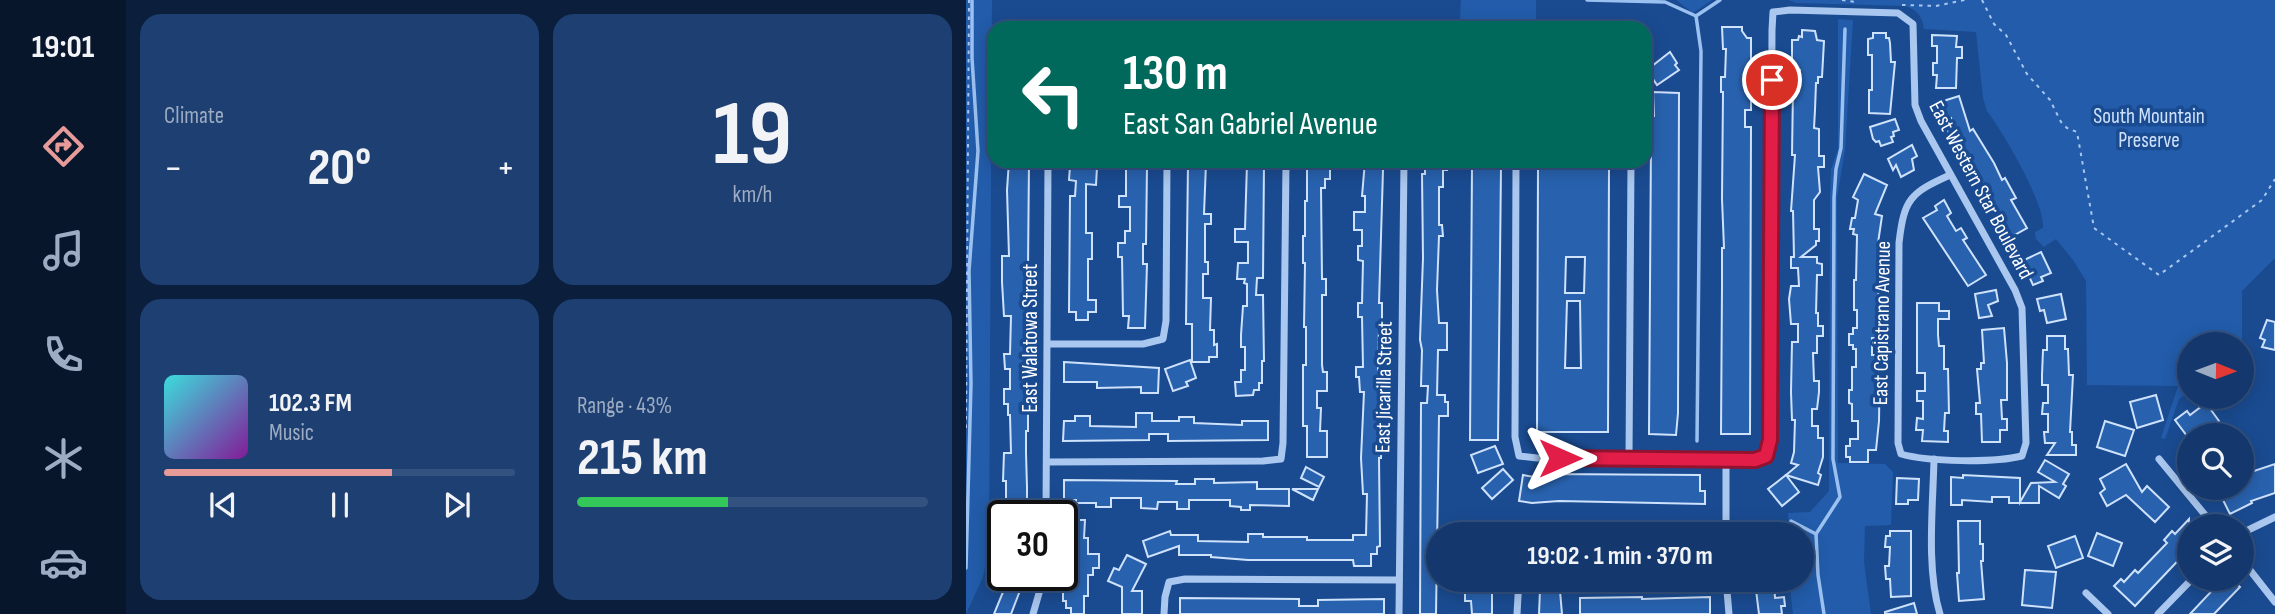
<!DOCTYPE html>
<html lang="en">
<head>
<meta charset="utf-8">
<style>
  :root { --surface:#14386d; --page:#1d3f72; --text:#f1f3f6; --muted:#9dacc2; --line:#335280; --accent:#e69b98 }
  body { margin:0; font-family:"Sofia Sans Condensed",sans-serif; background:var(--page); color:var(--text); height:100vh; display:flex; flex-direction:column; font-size:26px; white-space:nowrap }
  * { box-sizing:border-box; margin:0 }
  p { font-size:23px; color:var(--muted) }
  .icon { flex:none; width:38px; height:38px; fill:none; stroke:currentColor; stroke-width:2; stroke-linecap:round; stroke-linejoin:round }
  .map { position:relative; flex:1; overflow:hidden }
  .details { display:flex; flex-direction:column; gap:14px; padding:14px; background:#0b1f3c; width:840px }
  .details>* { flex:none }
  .top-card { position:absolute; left:21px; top:21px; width:665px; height:147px; border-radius:21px; box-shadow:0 4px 18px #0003,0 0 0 2px var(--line); background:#00695c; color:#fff; overflow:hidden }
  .needle { width:46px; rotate:91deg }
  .controls { position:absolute; left:1211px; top:332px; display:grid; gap:14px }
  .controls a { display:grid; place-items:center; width:77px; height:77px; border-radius:50%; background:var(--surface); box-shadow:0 4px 18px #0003,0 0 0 2px var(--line); font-size:35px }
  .speed { position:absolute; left:21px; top:500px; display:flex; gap:14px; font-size:35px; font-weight:700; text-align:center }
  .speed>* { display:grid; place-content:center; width:91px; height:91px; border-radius:50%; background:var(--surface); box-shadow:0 4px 18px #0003,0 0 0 2px var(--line); line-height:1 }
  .speed .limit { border:4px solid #111; border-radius:10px; background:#fff; color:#111 }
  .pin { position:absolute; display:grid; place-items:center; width:60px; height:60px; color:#fff; margin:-30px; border:4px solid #fff; border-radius:50%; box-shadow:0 2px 7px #0007 }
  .me { position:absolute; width:77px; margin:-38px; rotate:90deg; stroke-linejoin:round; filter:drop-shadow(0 0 5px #0008) }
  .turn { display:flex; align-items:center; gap:24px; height:147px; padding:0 21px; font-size:32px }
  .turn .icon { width:91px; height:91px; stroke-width:2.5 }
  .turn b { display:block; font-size:49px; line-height:60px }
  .big { font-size:52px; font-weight:700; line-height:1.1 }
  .details .tile { flex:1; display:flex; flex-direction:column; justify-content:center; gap:10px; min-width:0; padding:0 24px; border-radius:21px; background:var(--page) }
  .details .dial { align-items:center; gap:0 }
  .dial b { font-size:91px; line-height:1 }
  .song { display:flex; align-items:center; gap:21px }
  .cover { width:84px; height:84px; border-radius:10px; background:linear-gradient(135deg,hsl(180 70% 55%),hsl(290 70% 35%)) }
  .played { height:7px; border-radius:4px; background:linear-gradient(90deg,var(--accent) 65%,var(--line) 65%) }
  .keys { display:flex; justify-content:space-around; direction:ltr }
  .heat { display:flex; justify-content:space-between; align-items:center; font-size:38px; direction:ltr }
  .charge { height:10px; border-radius:5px; background:linear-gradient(90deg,#34c759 43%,var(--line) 0) }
  .details .tiles { flex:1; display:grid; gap:14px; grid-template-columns:repeat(2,1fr) }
  .trip { position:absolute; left:460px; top:522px; width:388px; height:70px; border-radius:35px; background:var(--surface); box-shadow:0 4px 18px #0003,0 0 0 2px var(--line); font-weight:700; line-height:70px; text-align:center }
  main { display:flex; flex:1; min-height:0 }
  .dock { display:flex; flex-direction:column; width:126px; justify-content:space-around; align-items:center; background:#08162c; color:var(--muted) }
  .dock .icon { width:49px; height:49px }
  .dock .on { color:var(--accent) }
  .dock b { font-size:32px; color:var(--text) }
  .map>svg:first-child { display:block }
  .green { fill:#225caa }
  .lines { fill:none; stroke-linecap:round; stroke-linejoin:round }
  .stream { stroke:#9bc1f1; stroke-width:3.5 }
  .building { fill:#2862af; stroke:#cfe2fb; stroke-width:2; fill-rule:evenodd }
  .path { stroke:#a9c7ef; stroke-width:2; stroke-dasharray:3.5 5; stroke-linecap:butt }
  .minor { stroke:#a9c7ef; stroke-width:7 }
  .route-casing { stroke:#92132f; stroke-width:18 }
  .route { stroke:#e11d48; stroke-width:12 }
  .labels { text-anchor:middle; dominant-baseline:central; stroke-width:7; stroke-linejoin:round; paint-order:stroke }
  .park-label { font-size:21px; fill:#cfe2fb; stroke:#1a4b91 }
  .street-label { font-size:21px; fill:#fff; stroke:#1a4b91 }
</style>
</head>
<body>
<main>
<nav class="dock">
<b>19:01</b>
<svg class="icon on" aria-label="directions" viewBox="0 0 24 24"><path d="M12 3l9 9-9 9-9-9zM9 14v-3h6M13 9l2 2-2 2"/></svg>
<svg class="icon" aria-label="music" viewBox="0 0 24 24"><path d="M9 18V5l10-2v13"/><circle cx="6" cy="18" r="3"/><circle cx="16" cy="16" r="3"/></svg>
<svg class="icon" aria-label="phone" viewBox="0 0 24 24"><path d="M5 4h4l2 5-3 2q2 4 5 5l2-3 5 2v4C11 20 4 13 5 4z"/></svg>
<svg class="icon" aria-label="climate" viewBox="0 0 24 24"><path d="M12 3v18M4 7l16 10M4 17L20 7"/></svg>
<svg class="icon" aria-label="car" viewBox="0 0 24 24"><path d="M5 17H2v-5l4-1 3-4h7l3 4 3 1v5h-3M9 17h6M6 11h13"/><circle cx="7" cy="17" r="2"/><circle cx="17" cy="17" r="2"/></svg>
</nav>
<section class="details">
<div class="tiles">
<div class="tile"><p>Climate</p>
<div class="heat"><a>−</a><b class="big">20°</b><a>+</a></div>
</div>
<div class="tile dial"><b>19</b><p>km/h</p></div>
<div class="tile">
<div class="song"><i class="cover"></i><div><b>102.3 FM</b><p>Music</p></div></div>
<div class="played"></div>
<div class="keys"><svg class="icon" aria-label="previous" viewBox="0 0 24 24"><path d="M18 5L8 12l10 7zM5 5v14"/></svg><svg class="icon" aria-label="pause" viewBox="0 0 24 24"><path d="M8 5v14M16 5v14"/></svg><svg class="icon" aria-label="next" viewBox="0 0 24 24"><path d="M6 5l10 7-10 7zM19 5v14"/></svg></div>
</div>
<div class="tile"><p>Range · 43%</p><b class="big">215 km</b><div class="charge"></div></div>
</div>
</section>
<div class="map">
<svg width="1309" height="614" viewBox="0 0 1309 614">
  <rect width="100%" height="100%" fill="#1a4b91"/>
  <g class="green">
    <path d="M0 0H26L23 547 17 577 0 614Z"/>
    <path d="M495 0H570V19H494Z"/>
    <path d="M710 0H746L727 13Z"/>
    <path d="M822 0H1309V258L1276 291V385V345H1223V391L1213 399 1199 439 1195 438 1212 386 1121 385 1120 281 1107 260 1090 239 1078 247 1070 239 1069 232 1077 228C1079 203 1037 132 1021 111L1017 98 1010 32 958 29C956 16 951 9 938 6L830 3Z"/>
    <path d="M872 19 887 20 879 150 871 198 872 463 919 464 927 472 925 525 899 526 898 562 905 614H827L823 579H836V534H823L822 513 844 512 863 491 864 197 865 169 872 149Z"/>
  </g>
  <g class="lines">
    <g class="stream">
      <path d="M621 0 699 2 730 16 735 51 731 441"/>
      <path d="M730 16 754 0"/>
      <path d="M825 521 850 534"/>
      <path d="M0 568 5 384 3 271 12 151 6 58V0"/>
      <path d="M858 614 852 575 850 534 874 497 867 459 868 198 870 169 875 148 879 29"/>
    </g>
  </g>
  <g class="building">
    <path d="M756 27H776V31L781 38H785V110H779V127H785L784 434H755L756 286V248H758L756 199 757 92H755V77H759L760 49H757Z"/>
    <path d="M836 30 849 31 851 40 858 41 856 77H852V83H850L849 110 848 128 853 129V156H858V167H852L854 192 848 200V229H853V241H850V245L835 257H851V263L856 264V275H851L850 313H852V326H857V336H851V353H847L848 381H853V392L851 409H846V426H852V438H857V457L852 473 855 475 852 485 820 475 832 465 825 463 828 452 829 420H826L825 392 826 342H832V324H825L823 299 825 286H833L832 268H825V257H828L827 211H825L829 155H826L827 88H833L834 70H826V40H832L833 36 836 37Z"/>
    <path d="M907 33H920V38H923L924 43 925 62H929L924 114 903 113V90H906V55H902V39L907 38Z"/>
    <path d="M966 35 991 36 990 47H996V58H991L990 88H970L971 75H967V63H971V46H966Z"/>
    <path d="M704 52 711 63 709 65 713 70 691 85 681 70Z"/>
    <path d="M687 92 713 93 712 413 710 435 683 434 685 139V116H688Z"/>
    <path d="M993 96 1004 131 1007 129 1028 163 1036 180 1039 178 1050 198 1045 200 1061 228 1045 237 1043 234 1041 236 1030 219 1035 217 1024 199 1020 201 1015 192 1020 189 1010 172 1005 175 1000 166 1005 163 996 148 990 152 984 141 980 126 986 122 985 118 978 120 976 112 971 114 968 104Z"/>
    <path d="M929 119 933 130 927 132 928 136 925 137 927 142 915 146 913 141 910 142 907 139 904 127Z"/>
    <path d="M946 145 951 156 946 159 948 170 935 177 930 165 927 170 922 159Z"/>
    <path d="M43 161H63L62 269H60L59 290H62V431H60V453L61 487V499H58V507H53V512H40V481H37L38 453H45L44 415H42V404H38V389H44V369H39L38 354H44L45 316H38L36 282V256H43L41 190Z"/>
    <path d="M341 161H364V179H359V188H355L356 279H360V295H356V365L357 372H361V391H351V408H355L354 431H361V457H341V426H337V365H340V327H338L339 263H337V236H339V201H341Z"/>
    <path d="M399 161H416L417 170 413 303H416V329H413L412 361V380H415L416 432 415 458H413L414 546 411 547V554H405V566H388L387 560H282L245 557V555H213V546L182 557 177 541 204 531 205 535H232V541L282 542V534H297V537H341V540H387V535H400L401 494H397L395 458 398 392H394L393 377H390V367H397L396 317H392V303H396L397 261 392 260V246H396V230H388V212H399V196H396Z"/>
    <path d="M465 161H481V170H477V187H473V225H476L477 236H473L471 290 473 323H481V350H472L471 395H479V402H482V416H473L470 614H454L455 403H461L462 386H455L456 350 454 340 457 258 456 174H459V167H465Z"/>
    <path d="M222 163H240L238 214H245V224H239V262H242V274H237V298H245L244 330H248V345L251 344V357H243V362H226V324H220Z"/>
    <path d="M281 163H298L297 278H291L290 295H297L298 361H296V383H293V390H288L287 395 270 396 269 382H275V370H279V347H275V335L277 306H281V284L278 283 279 279H271L272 263H282V242H269V229H279Z"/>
    <path d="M104 166 131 167 130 185 120 184V233H126V259H122V300H130V312H122V320H110V312H103L104 196H109L110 181 103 180Z"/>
    <path d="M160 166H181L180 244H177V264H181L179 328H162L163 316H157L156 257H152V243H159V231H164V207H153V196H160Z"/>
    <path d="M535 166 532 440H504L506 167Z"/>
    <path d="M572 169H643L642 432H571ZM600 257H619L618 293H599ZM601 301H614L615 368H599Z"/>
    <path d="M898 174 921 185 909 214 916 216 912 243 913 338H906V355H914L913 421 910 450H902V462H884V457H880V446H884V439H892V421H886V404L883 403V390H886V367H890V349H887V345H883V334H887V328H891V310H888V280H890L891 235 887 234 888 229H884L886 218H889L892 200 887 197Z"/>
    <path d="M978 200 985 213 981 216 990 231 995 228 1001 238 997 240 1020 275 1002 286 957 218 971 210 969 206Z"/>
    <path d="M1075 252 1085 273 1075 277 1077 281 1067 285 1056 261Z"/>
    <path d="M1030 290 1032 301 1022 305 1026 316 1013 318 1009 294Z"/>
    <path d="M1095 294 1100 319 1081 323 1078 310 1074 311 1071 299Z"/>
    <path d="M951 303H973V311H983V319H972V335L973 346H978V369H982L983 413H979L978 431H982V442L956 441 957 430H950L951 418 957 419V401H951V391H959V373H951Z"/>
    <path d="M1301 320 1309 322V350L1296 347 1299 340 1294 338Z"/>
    <path d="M1038 328 1041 363V400H1035L1036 419H1041V430H1034V442H1016L1015 414H1010V403H1014L1011 369H1015V363H1018L1016 330Z"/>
    <path d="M1081 336H1099V349H1102L1103 375H1107L1104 432H1106V445H1110V455H1081L1089 443H1079L1078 432H1082V414H1076L1077 403H1082V385H1076V375L1077 350H1081Z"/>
    <path d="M224 360 230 378 220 382 222 386 207 391 199 369Z"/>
    <path d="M98 362 193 368 192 393H175V387L131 388V382H98Z"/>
    <path d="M1190 395 1197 420 1171 428 1164 402Z"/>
    <path d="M1240 403 1253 421 1234 436H1221L1209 420 1221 411 1224 415Z"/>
    <path d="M170 413H186V421H213V417H228V423L276 425V421H302V440L202 441V434H183V440L97 441 98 421H109V416H124V426L170 427Z"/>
    <path d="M1139 421 1168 430 1159 456 1131 447Z"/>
    <path d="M529 446 537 464 512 473 505 455Z"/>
    <path d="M1079 460 1103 474 1097 484 1100 486 1093 498 1073 486V503H1043V497H1026V502L996 500V505H985V477L997 478V475L1054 478V502L1065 483 1089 482 1072 472Z"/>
    <path d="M1160 464 1176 492 1181 486 1203 507 1189 522 1160 495 1141 506 1134 493 1139 489 1134 479Z"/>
    <path d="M1309 464V493L1285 501 1286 503 1264 514 1253 492 1261 488H1276V475Z"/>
    <path d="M340 467 358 477 353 487 335 478Z"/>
    <path d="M537 469 547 480 526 499 516 488Z"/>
    <path d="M580 474 734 475V491H739V504L593 501 566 503 553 501 557 475 580 479Z"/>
    <path d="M820 475 833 492 816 506 802 489Z"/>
    <path d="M931 478 953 479 952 500H942V504H930Z"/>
    <path d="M229 479H248V483L291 482V489H323V506L284 505V510H275V507L264 506V500H223V509H211V502H192L191 509 175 508V498H145V507H130V503H110V500H98V480L211 481 210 484H229Z"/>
    <path d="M326 489H352L347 500Z"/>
    <path d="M1223 519V549L1169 606 1148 586 1155 579 1158 582 1169 570 1172 573 1201 543 1198 540 1206 531 1209 534Z"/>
    <path d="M103 520H119L118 538H122V554H133V568H127V575H122V596H118V614H105V608H100V601H97V589H102Z"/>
    <path d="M992 521H1014V544H1017V561H1015L1018 599 993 601 991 573H993Z"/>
    <path d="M561 522 565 534H529L528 532Z"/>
    <path d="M626 522H635V534H576V525L626 526Z"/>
    <path d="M924 531H945V596L925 597 924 579H920L919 566H923L924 547H919L920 536H924Z"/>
    <path d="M1131 533 1156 543 1147 566 1122 556Z"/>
    <path d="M1109 536 1117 558 1090 568 1082 546Z"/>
    <path d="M161 555 180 564 166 591H176V614H156V587L142 581 148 568 153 570Z"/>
    <path d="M1059 570 1090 572 1086 608 1056 605Z"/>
    <path d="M43 576H57L55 588 45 614H28L39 587 42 588Z"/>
    <path d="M786 579H808L809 598 818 597 819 606H815L816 614H793L790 590H787Z"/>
    <path d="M1257 579H1266L1274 587 1248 614H1224Z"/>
    <path d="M499 588H526V614H506L505 601H499Z"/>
    <path d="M574 590 594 591 596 614H573Z"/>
    <path d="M676 597V599L744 597V614H614V598Z"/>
    <path d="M214 598 333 599V606H352V600L418 599V614H214Z"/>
    <path d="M948 603 951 614H919V612Z"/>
  </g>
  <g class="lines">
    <g class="path">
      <path d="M876 0 889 2"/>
      <path d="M1016 0 1028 24 1040 35 1061 74 1084 100 1095 122 1101 128 1111 132 1128 228 1193 275 1296 200 1309 179"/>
      <path d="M936 5 970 6 999 0"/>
      <path d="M0 428 3 0"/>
    </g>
    <g class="minor">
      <path d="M550 161 549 437 553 456 571 458 789 460 800 456 804 440 806 30 807 12 824 10 932 13 947 24 949 105 955 121 1049 290 1056 308 1060 443 1056 456C1027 463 963 462 935 454L932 443 933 243C938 199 944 193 984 175"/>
      <path d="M82 344H177L197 339 200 321 201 161"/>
      <path d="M663 459 665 161"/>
      <path d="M968 459C967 506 960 569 974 614"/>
      <path d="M1193 459 1249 527"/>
      <path d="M81 462 297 461 315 459 317 443 320 161"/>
      <path d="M80 516 82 161"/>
      <path d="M1276 533 1309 517"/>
      <path d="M760 534V460"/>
      <path d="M1276 560 1309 602"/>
      <path d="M760 579 763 614"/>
      <path d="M1120 593 1142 614"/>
      <path d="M67 614 78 576"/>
      <path d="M198 614 199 597 203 582 219 579 433 580"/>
      <path d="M433 614 438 161"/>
      <path d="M551 614 553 579"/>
      <path d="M1192 614 1226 579"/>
    </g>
  </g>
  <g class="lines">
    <defs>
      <path id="route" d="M594 458 789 460 800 456 804 440 806 80"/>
    </defs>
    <use href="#route" class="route-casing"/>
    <use href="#route" class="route"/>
  </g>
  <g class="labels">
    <g class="park-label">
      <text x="1183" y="116">South Mountain<tspan x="1183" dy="24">Preserve</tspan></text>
    </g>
    <g class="street-label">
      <text transform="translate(1015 190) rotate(62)">East Western Star Boulevard</text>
      <text transform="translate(916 323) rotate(-89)">East Capistrano Avenue</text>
      <text transform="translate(64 338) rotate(-90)">East Walatowa Street</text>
      <text transform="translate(418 387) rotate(-89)">East Jicarilla Street</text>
    </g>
  </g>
</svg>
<div class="controls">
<a><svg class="needle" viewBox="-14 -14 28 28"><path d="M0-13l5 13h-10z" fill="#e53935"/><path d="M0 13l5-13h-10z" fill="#9dacc2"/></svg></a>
<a><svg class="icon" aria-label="search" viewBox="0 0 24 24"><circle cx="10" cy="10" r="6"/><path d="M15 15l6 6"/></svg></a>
<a><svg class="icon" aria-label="layers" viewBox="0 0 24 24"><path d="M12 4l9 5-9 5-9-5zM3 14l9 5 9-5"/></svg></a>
</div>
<div class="speed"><div class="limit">30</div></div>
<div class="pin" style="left:806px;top:80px;background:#d93025"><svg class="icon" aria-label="arrive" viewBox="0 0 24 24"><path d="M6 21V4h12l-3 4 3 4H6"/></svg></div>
<svg class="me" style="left:594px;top:458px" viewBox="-20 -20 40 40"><path d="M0-17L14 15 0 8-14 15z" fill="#e11d48" stroke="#fff" stroke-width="4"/></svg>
<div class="trip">19:02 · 1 min · 370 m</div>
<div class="top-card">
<div class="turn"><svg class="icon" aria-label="left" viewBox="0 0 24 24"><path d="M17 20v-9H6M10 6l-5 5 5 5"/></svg><div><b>130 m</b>East San Gabriel Avenue</div></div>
</div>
</div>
</main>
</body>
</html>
